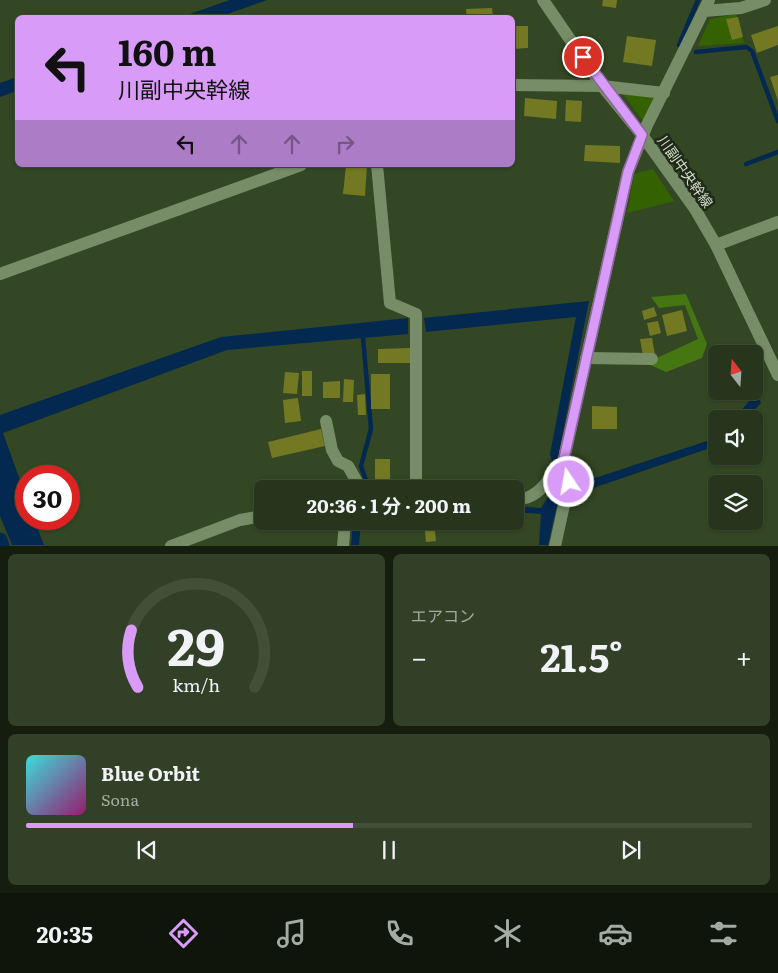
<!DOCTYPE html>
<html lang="ja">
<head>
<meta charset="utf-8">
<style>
  :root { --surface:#26351b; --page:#324028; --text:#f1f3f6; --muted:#a4aba3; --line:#42503a; --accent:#d89bf8 }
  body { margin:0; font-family:Literata,"Noto Sans JP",serif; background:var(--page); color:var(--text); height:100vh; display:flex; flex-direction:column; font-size:19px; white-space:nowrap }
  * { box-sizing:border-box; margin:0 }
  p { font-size:16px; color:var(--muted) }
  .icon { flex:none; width:28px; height:28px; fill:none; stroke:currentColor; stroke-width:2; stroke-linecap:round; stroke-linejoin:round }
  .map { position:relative; height:546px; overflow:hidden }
  .side { display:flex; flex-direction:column; gap:8px; padding:8px; background:#151d0f; flex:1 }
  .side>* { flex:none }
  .hud { position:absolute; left:15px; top:15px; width:500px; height:152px; border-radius:8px; box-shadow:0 1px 4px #0004,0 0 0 1px var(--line); background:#d89bf8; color:#111; overflow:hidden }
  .needle { width:32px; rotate:343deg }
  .buttons { position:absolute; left:708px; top:345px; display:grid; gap:10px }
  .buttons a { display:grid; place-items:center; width:55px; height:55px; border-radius:8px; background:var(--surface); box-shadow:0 1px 4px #0004,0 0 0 1px var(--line); font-size:25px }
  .speed { position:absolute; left:15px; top:465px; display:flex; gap:10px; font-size:25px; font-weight:700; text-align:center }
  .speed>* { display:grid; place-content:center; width:65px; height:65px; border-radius:50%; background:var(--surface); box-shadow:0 1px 4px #0004,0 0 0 1px var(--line); line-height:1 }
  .speed .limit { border:8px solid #d22; background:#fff; color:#111 }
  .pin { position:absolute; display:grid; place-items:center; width:42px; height:42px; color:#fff; margin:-21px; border:2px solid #fff; border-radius:50%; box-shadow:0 1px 5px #0007 }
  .me { position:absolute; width:55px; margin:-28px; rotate:348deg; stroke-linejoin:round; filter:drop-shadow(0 0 4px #0008) }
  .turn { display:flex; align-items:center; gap:18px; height:105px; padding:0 20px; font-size:22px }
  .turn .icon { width:65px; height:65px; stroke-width:2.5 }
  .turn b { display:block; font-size:35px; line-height:42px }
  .lanes { display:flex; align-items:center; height:48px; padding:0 20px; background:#0003; justify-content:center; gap:25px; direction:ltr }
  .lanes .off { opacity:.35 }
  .big { font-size:38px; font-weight:700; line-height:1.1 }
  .side .card { flex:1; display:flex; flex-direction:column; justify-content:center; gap:8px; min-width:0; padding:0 18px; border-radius:8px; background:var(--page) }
  .side .dial { align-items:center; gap:0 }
  .dial svg { height:130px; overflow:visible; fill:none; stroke:var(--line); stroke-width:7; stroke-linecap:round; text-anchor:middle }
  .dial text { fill:var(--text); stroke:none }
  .song { display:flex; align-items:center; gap:15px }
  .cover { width:60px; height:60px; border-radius:8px; background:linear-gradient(135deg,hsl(180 70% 55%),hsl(320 70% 35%)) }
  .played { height:5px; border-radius:2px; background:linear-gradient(90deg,var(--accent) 45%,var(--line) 45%) }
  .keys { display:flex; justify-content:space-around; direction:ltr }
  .heat { display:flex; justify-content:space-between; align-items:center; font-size:28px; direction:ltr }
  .side .tiles { flex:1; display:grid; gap:8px; grid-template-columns:1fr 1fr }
  .card:last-child { grid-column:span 2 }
  .trip { position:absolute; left:254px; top:480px; width:270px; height:50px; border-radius:8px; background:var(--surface); box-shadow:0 1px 4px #0004,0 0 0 1px var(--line); font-weight:700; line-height:50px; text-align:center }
  .tabs { display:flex; height:80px; justify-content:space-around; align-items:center; background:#0f150b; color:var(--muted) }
  .tabs .icon { width:35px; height:35px }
  .tabs .active { color:var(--accent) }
  .tabs b { font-size:22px; color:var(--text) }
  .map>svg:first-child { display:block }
  .green { fill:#356200 }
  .forest { fill:#457612 }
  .water { fill:#042950 }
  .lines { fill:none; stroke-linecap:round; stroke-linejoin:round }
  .stream { stroke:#042950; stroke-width:4.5 }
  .canal { stroke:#042950; stroke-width:15 }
  .building { fill:#737922 }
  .minor { stroke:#768d67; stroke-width:12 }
  .tertiary { stroke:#768d67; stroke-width:12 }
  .route-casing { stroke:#8c65a1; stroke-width:12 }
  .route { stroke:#d89bf8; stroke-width:9 }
  .labels { text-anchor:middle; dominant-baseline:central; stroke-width:5; stroke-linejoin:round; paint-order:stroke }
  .street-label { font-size:14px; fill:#d0ddc8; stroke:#212a1a }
</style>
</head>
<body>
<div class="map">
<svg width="778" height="546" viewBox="0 0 778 546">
  <rect width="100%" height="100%" fill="#334724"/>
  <g class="green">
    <path d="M736 14 744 43 698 46 710 19Z"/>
    <path d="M623 94 651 96 654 100 643 121Z"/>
    <path d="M653 169 674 201 627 213 634 174Z"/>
  </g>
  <path class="forest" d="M686 294 707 344 702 358 666 372 646 363 698 339 685 305 659 308 651 297Z"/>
  <g class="water">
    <path d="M230 0H267L219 17H181Z"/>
    <path d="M17 77V91L0 97V83Z"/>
    <path d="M589 301 558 457 552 462 550 454 576 317 426 332 424 318Z"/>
    <path d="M408 318V334L227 350 3 433 26 497V519H34L44 545H12L0 516V415L221 337Z"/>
    <path d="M756 393 761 403 746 419H734Z"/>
    <path d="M716 438V446L576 494 574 485Z"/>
    <path d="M560 478 563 479 548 545H539L541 514 515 512V506L541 508Z"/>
    <path d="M353 521H361L359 545H351Z"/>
  </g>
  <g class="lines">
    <g class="stream">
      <path d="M679 45 698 0"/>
      <path d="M696 52 746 47 752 51 778 121"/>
      <path d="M746 164 778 152"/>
      <path d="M363 338 371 429 361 466 368 486"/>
    </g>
    <path class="canal" d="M0 540 2 546"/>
  </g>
  <g class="building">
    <path d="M603 0H617L616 8 602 6Z"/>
    <path d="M492 8 493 18H467L466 9Z"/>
    <path d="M738 17 743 37 732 40 726 19Z"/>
    <path d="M512 26H528V48L512 49Z"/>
    <path d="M778 26V45L757 53 751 35Z"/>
    <path d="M627 36 656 40 652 66 623 62Z"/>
    <path d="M778 75V101L770 77Z"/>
    <path d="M525 98 557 101 556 119 524 116Z"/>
    <path d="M566 100 582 101 581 122 565 121Z"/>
    <path d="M585 145 620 146V163L584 161Z"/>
    <path d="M346 165H367L365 196 343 194Z"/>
    <path d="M654 307 657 316 644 320 642 311Z"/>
    <path d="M682 310 687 331 667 336 662 315Z"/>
    <path d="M658 321 661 333 650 336 647 323Z"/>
    <path d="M652 338 655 355 643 356 640 339Z"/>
    <path d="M411 348V363H378V349Z"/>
    <rect x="302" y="371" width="10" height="25"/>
    <path d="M285 372 299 373 297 394 283 393Z"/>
    <rect x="371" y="374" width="19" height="35"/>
    <path d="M344 379 354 380 353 402H343Z"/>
    <path d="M340 381V398H323V382Z"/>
    <path d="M365 394 366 415H358L357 395Z"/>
    <path d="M298 398 301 421 285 423 283 400Z"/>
    <path d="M592 406 617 407V429H592Z"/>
    <path d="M321 429 325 446 272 458 268 442Z"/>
    <rect x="375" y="459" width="15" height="21"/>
    <path d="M424 521H434L436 541 426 542Z"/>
  </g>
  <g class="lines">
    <g class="minor">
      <path d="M704 11 741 8 765 0"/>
      <path d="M512 85 602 86 664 93"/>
      <path d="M377 165 390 303 416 314V489"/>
      <path d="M716 245 778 222"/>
      <path d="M0 274 301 165"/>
      <path d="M586 358 652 359"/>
      <path d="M326 421 332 450 338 461 348 466 361 489"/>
      <path d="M515 499C538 501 549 478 563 463L628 172 647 125 709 0"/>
      <path d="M171 546 240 520 262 516"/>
      <path d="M343 546 345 521"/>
      <path d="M555 546 569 482 563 463"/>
    </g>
    <path class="tertiary" d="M543 0 602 86 642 135 695 209 716 245 778 375"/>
  </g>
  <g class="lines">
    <defs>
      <path id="route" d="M569 482 568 473 563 463 628 172 642 135 583 57"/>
    </defs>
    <use href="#route" class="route-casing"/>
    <use href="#route" class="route"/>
  </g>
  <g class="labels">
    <g class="street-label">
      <text transform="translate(686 171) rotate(55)">川副中央幹線</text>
    </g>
  </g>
</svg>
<div class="buttons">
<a><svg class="needle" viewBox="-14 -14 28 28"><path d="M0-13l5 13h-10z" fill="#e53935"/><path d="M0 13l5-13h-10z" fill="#a4aba3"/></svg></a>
<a><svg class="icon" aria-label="sound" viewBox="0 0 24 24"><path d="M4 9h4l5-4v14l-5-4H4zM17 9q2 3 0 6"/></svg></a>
<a><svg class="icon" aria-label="layers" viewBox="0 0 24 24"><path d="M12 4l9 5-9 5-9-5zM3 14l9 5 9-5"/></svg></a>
</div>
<div class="speed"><div class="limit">30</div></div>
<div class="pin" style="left:583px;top:57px;background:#d93025"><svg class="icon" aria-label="arrive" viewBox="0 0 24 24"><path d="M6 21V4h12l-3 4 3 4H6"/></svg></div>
<svg class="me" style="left:569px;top:482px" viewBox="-20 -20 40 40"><circle r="17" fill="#d89bf8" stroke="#fff" stroke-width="3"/><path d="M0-11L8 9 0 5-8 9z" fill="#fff"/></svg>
<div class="trip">20:36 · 1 分 · 200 m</div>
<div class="hud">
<div class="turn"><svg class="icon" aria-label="left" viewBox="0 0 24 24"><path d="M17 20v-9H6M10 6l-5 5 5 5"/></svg><div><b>160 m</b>川副中央幹線</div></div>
<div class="lanes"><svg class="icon" aria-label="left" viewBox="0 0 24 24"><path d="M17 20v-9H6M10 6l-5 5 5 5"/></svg><svg class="icon off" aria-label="ahead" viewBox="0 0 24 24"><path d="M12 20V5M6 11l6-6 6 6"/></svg><svg class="icon off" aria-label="ahead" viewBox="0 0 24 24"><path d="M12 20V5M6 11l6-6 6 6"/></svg><svg class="icon off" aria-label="right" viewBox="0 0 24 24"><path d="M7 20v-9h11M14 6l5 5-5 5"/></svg></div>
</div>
</div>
<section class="side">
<div class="tiles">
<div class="card dial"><svg viewBox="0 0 100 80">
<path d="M14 69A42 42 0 1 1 86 69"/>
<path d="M14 69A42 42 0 0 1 10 34" stroke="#d89bf8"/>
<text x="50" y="56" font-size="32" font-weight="700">29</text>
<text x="50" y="72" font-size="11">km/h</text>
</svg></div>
<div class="card"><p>エアコン</p>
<div class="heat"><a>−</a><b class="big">21.5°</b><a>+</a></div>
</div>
<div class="card">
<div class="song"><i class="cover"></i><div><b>Blue Orbit</b><p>Sona</p></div></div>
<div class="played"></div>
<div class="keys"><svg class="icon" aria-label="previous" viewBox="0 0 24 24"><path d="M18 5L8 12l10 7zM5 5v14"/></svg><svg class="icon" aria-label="pause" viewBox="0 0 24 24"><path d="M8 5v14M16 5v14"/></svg><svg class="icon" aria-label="next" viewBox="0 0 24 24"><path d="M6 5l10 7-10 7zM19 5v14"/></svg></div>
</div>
</div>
</section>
<nav class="tabs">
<b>20:35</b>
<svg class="icon active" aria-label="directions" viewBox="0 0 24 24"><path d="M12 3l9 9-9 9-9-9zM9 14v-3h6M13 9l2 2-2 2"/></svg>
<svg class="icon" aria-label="music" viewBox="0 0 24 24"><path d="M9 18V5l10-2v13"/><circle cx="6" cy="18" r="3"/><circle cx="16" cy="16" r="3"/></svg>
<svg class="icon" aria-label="phone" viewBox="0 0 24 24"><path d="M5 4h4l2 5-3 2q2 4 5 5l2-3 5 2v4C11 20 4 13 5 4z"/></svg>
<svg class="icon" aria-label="climate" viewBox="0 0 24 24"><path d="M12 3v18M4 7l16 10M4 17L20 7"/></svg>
<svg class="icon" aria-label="car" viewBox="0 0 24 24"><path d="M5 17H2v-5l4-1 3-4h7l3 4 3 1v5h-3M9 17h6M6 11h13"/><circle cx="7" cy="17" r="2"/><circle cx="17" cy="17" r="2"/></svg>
<svg class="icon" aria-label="filters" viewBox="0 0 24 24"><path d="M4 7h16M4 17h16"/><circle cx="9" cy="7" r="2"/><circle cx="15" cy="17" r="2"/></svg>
</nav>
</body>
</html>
